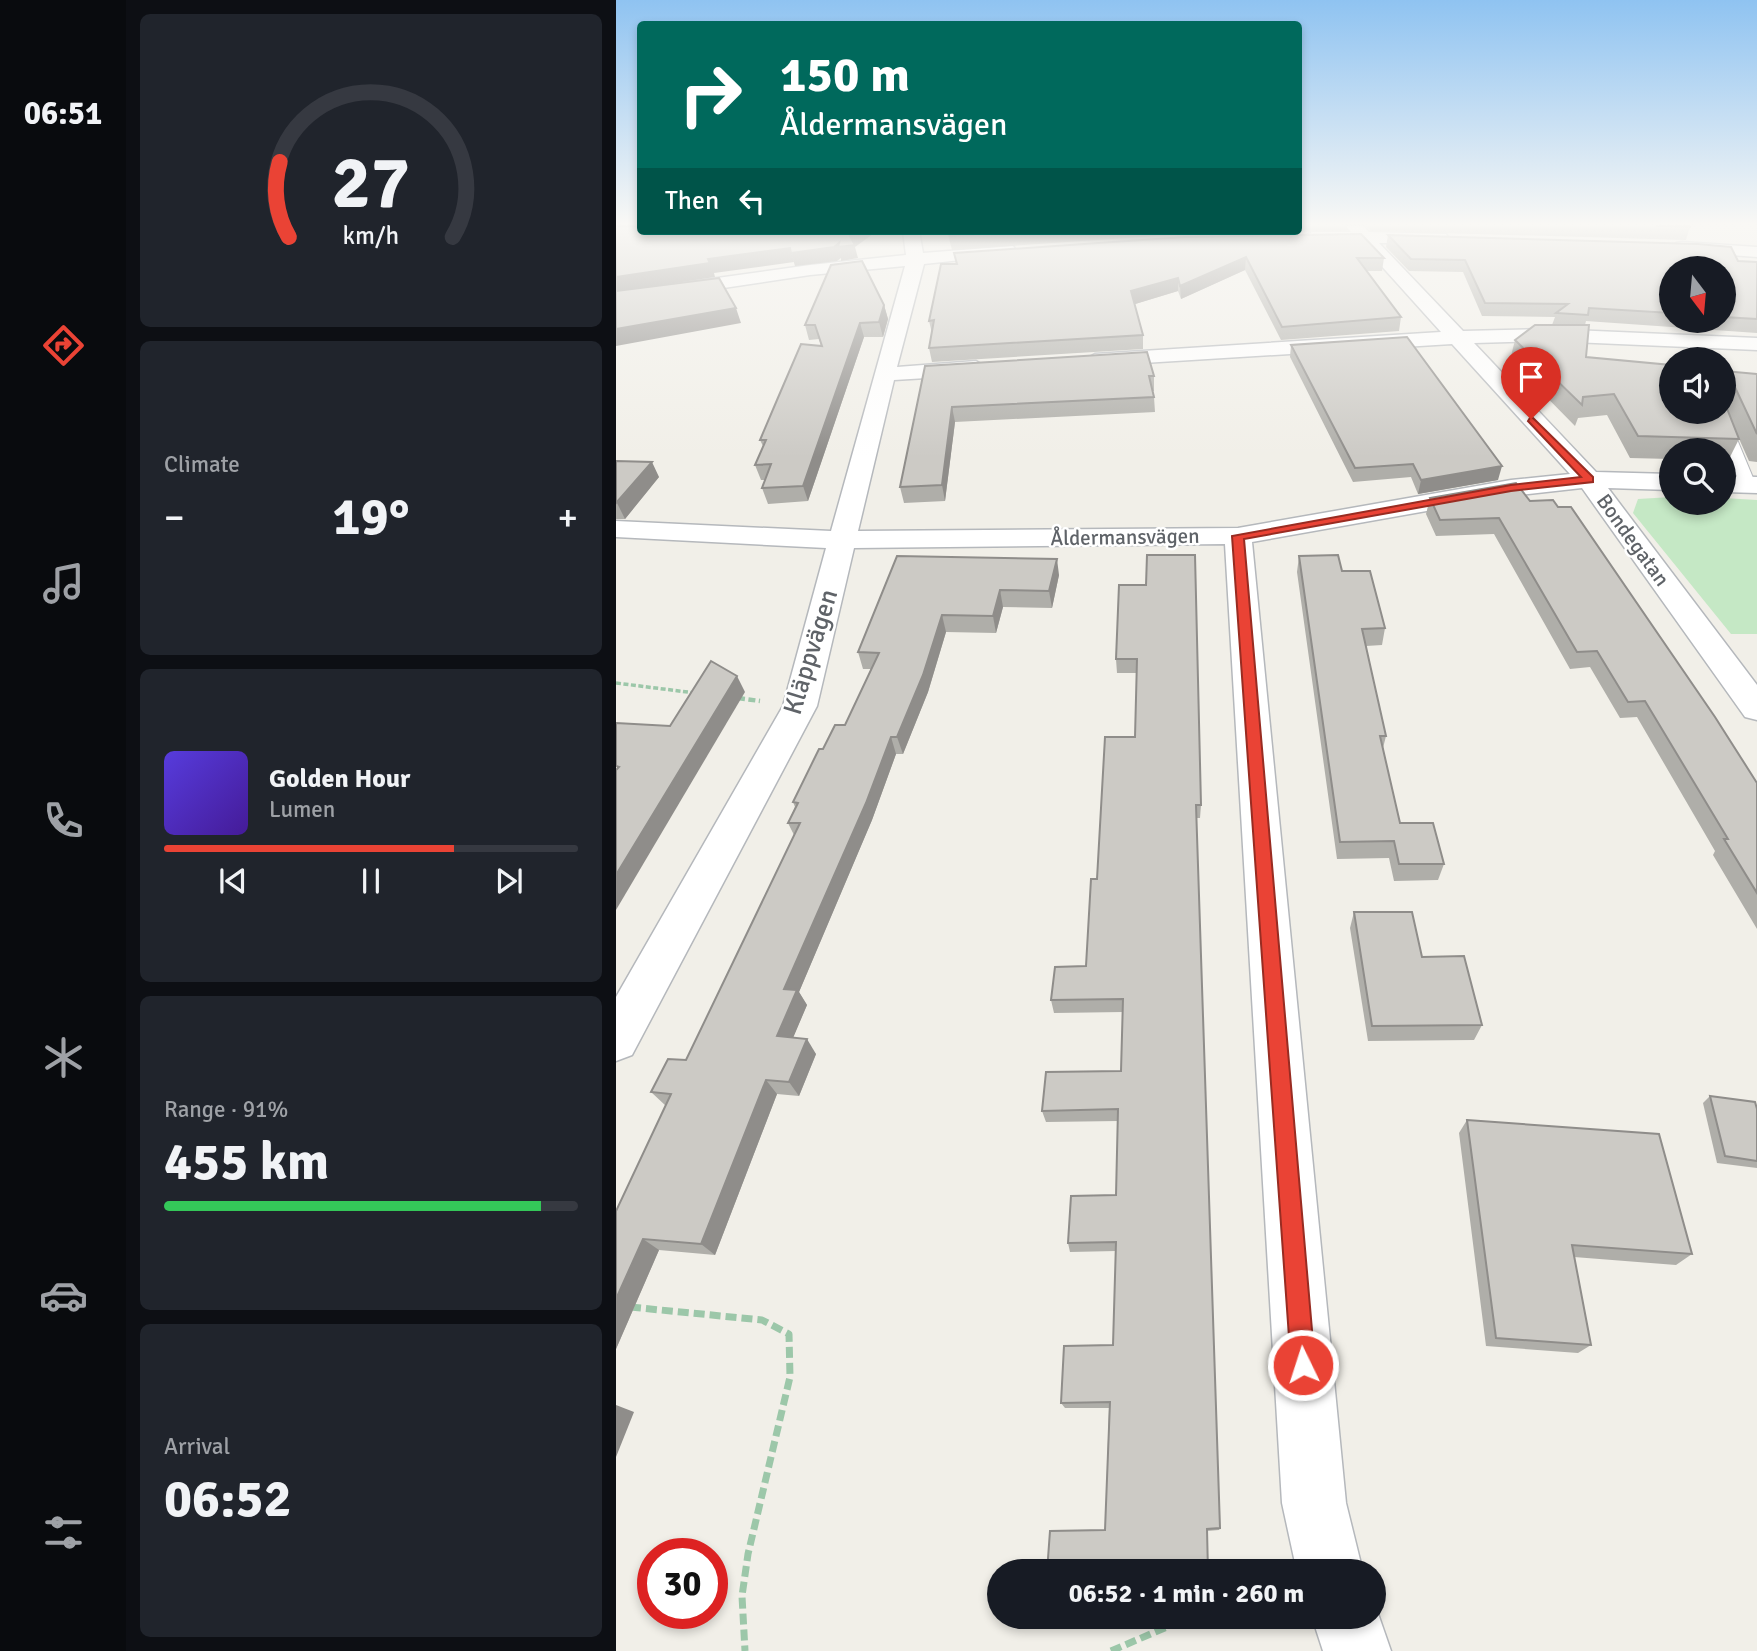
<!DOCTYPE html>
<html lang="en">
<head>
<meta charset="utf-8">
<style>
  :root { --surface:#171b24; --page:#20242c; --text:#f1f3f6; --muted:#9ea1a6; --line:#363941; --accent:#ea4335 }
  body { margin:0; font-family:Signika,sans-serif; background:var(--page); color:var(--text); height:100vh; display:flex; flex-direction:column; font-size:26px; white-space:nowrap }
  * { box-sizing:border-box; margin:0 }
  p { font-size:23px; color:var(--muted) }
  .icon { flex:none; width:38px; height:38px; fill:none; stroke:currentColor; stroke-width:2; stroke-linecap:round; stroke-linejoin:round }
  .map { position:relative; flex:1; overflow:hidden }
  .drawer { display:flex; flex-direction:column; gap:14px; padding:14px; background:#0d0f14; width:490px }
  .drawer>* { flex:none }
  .hud { position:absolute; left:21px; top:21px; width:665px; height:214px; border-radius:7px; box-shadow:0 4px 10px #0003; background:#00695c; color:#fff; overflow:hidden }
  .needle { width:46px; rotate:164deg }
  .tools { position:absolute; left:1043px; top:256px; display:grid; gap:14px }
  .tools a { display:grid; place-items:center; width:77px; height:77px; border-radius:50%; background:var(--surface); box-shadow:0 4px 10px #0003; font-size:35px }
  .speed { position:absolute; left:21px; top:1538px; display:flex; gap:14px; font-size:35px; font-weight:700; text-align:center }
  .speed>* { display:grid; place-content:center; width:91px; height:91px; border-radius:50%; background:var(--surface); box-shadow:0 4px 10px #0003; line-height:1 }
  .speed .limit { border:10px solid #d22; background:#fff; color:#111 }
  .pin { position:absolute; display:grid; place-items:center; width:60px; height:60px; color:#fff; margin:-72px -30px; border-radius:50% 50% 50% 0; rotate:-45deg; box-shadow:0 0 7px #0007 }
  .pin .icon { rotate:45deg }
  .me { position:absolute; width:77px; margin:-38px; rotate:356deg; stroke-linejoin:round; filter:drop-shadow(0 0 5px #0008) }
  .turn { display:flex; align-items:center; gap:24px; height:147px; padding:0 28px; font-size:32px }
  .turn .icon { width:91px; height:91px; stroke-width:2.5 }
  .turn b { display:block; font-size:49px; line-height:60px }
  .then { display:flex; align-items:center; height:66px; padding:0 28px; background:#0003; gap:14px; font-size:26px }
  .big { font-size:52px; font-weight:800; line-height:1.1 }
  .drawer .card { flex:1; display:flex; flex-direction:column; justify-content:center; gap:10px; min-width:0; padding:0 24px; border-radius:10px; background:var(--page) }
  .drawer .dial { align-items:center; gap:0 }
  .dial svg { height:182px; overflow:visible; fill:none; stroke:var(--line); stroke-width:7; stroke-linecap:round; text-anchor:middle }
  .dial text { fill:var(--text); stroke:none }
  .song { display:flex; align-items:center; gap:21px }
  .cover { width:84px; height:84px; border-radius:10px; background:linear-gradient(135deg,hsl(250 70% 55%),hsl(260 70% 35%)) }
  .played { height:7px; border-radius:4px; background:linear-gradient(90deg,var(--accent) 70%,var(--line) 70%) }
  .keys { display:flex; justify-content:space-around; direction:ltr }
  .heat { display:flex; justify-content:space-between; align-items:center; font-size:38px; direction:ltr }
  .charge { height:10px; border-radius:5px; background:linear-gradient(90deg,#34c759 91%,var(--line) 0) }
  .trip { position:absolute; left:371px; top:1559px; width:399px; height:70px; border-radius:35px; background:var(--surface); box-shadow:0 4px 10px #0003; font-weight:800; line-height:70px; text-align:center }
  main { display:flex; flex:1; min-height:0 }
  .dock { display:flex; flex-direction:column; width:126px; justify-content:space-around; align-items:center; background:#090b0e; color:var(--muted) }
  .dock .icon { width:49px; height:49px }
  .dock .on { color:var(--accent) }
  .dock b { font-size:32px; color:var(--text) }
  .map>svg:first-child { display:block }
  .green { fill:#c5e8c5 }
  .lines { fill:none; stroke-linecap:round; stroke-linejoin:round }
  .service-casing { stroke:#b5b8bc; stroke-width:2 }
  .minor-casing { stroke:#b5b8bc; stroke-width:3 }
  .path-far2 { stroke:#9cc7a9; stroke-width:3.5; stroke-dasharray:5 2.5; stroke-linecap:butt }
  .path-far1 { stroke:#9cc7a9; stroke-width:4.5; stroke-dasharray:7 3.5; stroke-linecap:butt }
  .path { stroke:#9cc7a9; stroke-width:7; stroke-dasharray:11 5; stroke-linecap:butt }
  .service { fill:#fff; fill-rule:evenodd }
  .minor { fill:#fff; fill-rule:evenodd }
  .wall { fill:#afaea9; fill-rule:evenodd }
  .shaded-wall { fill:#8f8d8a }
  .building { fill:#cccac5; stroke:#8f8d8a; stroke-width:2 }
  .route { fill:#ea4335; stroke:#982c22; stroke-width:2 }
  .labels { text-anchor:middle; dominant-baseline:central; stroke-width:5; stroke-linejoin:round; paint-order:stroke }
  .far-street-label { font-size:21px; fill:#5f6368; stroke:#fff }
  .street-label { font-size:26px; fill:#5f6368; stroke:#fff }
</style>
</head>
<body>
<main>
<nav class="dock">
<b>06:51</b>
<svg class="icon on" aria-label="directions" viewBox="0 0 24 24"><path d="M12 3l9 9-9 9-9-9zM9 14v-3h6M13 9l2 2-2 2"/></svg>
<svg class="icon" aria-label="music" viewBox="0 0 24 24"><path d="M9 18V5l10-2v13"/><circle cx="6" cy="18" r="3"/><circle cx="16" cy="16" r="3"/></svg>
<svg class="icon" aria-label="phone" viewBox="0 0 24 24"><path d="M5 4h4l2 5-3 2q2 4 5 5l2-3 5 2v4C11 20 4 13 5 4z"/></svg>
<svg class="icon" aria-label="climate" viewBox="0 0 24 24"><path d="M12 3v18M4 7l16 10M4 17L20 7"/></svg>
<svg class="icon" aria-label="car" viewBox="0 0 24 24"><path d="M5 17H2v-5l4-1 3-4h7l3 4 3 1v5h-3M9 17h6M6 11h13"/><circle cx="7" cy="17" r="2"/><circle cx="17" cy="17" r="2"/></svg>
<svg class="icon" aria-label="filters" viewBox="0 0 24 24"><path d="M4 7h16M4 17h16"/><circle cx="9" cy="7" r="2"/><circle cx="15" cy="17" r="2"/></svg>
</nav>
<section class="drawer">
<div class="card dial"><svg viewBox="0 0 100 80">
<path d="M14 69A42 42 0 1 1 86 69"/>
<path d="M14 69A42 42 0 0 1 10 36" stroke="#ea4335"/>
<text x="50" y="56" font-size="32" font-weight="700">27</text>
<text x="50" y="72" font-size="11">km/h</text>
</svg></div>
<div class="card"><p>Climate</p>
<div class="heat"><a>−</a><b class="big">19°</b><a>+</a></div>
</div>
<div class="card">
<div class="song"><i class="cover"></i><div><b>Golden Hour</b><p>Lumen</p></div></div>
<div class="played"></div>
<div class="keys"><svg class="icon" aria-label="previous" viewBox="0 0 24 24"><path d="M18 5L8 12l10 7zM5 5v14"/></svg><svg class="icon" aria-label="pause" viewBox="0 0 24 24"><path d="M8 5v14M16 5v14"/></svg><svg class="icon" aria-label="next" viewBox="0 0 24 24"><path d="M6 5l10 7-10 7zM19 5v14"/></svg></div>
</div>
<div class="card"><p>Range · 91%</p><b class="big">455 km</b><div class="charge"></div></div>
<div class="card"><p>Arrival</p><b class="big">06:52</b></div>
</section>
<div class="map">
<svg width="1141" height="1651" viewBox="0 0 1141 1651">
  <rect width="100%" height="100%" fill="#f1efe8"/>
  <path class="green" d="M1055 497V502H1108V498L1141 500V634H1115L1017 513 1022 499Z"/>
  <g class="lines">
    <defs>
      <g id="service">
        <path d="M1076 337 1082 341 1089 359H1077L1070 341Z"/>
        <path d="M1108 408 1140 485 1137 488 1132 490 1124 485 1097 411H1108Z"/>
      </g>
      <g id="minor">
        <path d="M730 226H747L753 232 830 234 832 238 824 243H763L847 331 933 329 1141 338V350L933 341 858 343 980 472 1055 474V490L992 488 1141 685V720L1129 717 966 488 895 496 636 542 730 1503 747 1572H681L666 1503 609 544 238 548 201 706 16 1055 0 1061V997L167 706 210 548 0 537V521L215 531 289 266 194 275 0 304V292L194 265 290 255 287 231H303L307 253 397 246 400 250 391 255 308 264 281 367 360 361 371 368 360 375 278 380 242 531 622 528 895 480 954 474 836 344 479 366 468 360 479 354 825 332 744 242H696L688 237 696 232H735Z"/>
        <path d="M1066 242 1141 247V257L1060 251 1057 247 1060 243Z"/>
        <path d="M1108 476 1141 477V493L1108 492Z"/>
        <path d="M758 1602 775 1651H707L696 1617H758Z"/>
      </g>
    </defs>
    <use href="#service" class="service-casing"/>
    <use href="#minor" class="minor-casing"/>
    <path class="path-far2" d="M0 683 79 693"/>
    <path class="path-far1" d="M122 698 144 701"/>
    <g class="path">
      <path d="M14 1307 146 1320 173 1334 174 1377 132 1554 126 1596 129 1651"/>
      <path d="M495 1651 574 1617"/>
    </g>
    <use href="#service" class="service"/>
    <use href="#minor" class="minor"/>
  </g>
  <g class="wall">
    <path d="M682 226H731V231L569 234 336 250 331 231H682Z"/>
    <path d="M750 226H1074V227L1070 240 755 231Z"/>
    <path d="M772 235 1141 262V333L970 321 969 325 970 357 1141 374V462L1133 461 1116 423 1123 439 1112 461H1108V450H1055V459L1014 458 991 415 962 418 959 426 894 360 899 340 936 325 939 317 866 316 847 272 793 271 770 247ZM1055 268H1108V320H1055Z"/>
    <path d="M338 253 768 258 766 271H751L785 317 783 331 665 340 629 270 565 299 562 291 519 304 527 335V349L316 362 313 348 316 333 313 321 340 264Z"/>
    <path d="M268 305 272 319 267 337H248L192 501 152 504 146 488 149 480H145L139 465 147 446 144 440 205 346 203 339 193 340 189 325Z"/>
    <path d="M675 345 882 480 802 494 795 477 737 482 674 357Z"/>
    <path d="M309 366 538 376V391H537L538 397 539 412 339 422 329 501 288 503 284 487Z"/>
    <path d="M0 461 43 477 9 519H0Z"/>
    <path d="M814 498 914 501 1141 783V929L1097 855 1099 851 1021 717 1004 718 974 667 954 669 878 534 820 536 810 514Z"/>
    <path d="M281 556 443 575 436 608 387 607 380 633 330 632 312 692 287 754H280L256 820 183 992 191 1005 177 1037 200 1054 183 1096 161 1094 99 1255 43 1250 0 1349V1211L50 1106 35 1092 70 1060 178 835 172 823 179 807 177 802 207 749 229 725 255 669H247L242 652Z"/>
    <path d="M683 556 726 571 769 628 766 645 750 646 770 736 767 748 784 823 828 864 822 880 778 881 773 858 721 859 681 572Z"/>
    <path d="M503 585 585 805 584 818H580L604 1528 603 1530 591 1531 489 1530 493 1408H449L445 1403 497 1345 500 1251 454 1252 452 1243 500 1195 502 1121 430 1122 426 1111 505 1071 507 1012 438 1013 435 1000 470 966 481 879 519 737 521 673H501L500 659Z"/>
    <path d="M738 912 806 957 866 1025 858 1040 752 1041 734 928Z"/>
    <path d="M1094 1096 1141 1109V1168L1101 1163 1087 1103Z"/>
    <path d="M851 1120 1076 1254 1060 1265 958 1257 975 1345 962 1353 870 1346 843 1133Z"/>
  </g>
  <g class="shaded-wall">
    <path d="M240 231H256L257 234 239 247 242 258 225 261V258L221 261 179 266 175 253 234 236Z"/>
    <path d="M174 248 178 262 98 273 99 277 0 292V277L92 259Z"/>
    <path d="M630 257 629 270 565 299 564 286Z"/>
    <path d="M562 278V291L516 305 515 291Z"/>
    <path d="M268 305 272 319 267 337 263 322Z"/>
    <path d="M120 308 125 323 0 346V329Z"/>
    <path d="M244 323 248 337 192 501 187 486Z"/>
    <path d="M1118 385 1109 405 1108 406V389Z"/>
    <path d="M336 407 339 422 329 501 326 485Z"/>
    <path d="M36 462 43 477 9 519 1 503Z"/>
    <path d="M886 466 882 480 802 494 805 480Z"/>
    <path d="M441 559 443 575 436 608 433 591Z"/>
    <path d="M384 590 387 607 380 633 377 616Z"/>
    <path d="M326 615 330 632 312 692 287 754 281 737Z"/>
    <path d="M121 676 129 692 0 910V875Z"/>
    <path d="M275 737 280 754 256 820 183 992 191 1005 172 1050 161 1036 168 989Z"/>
    <path d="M191 1039 200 1054 183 1096 173 1082Z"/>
    <path d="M150 1080 161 1094 99 1255 85 1244Z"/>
    <path d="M27 1239 43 1250 0 1349V1299Z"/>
    <path d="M0 1405 18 1412 0 1457Z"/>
  </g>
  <g class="building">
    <path d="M0 226H24V231H240L234 236 239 245 222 247 223 243 218 247 175 253 174 248 92 259 94 263 0 277Z"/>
    <path d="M1040 226H1074V227Z"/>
    <path d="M333 231H415L334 236Z"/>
    <path d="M745 234 768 258H741L785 317 666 327 630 257 564 286 562 278 515 291 527 335 313 348 318 320 313 321 325 264H341L338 253 569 237Z"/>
    <path d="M772 235 1082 244 1115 247 1122 261 1141 262V319L1108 317V268H1055V313L973 308 972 315 940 313 952 304 869 303 849 260 795 259Z"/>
    <path d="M246 261 268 305 263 322 244 323 187 486 146 488 155 464 139 465 150 440H144L161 400 185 344 206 346 199 325H189L215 265Z"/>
    <path d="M103 278 120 308 0 329V291Z"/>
    <path d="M919 325H973L970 357 1055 365V411H1108V401L1123 439 1022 436 998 394 967 397 966 405 899 340Z"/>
    <path d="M791 337 886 466 805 480 797 464 739 468 675 345Z"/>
    <path d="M531 352 538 376H533L538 397 336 407 326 485 284 487 309 366Z"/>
    <path d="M1108 371 1141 374V434L1118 385 1108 389Z"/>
    <path d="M0 461 36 462 0 503Z"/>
    <path d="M900 483 914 501 937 500 942 507H955L1099 717 1141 783V893L1108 839H1112L1029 701 1012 702 981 651 961 652 883 518 824 520 814 498Z"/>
    <path d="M531 555H579L585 805H580L604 1528 591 1529 592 1572H431L434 1531 489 1530 494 1402 445 1403 448 1346 497 1345 500 1242 452 1243 455 1196 500 1195 502 1109 426 1111 430 1072 505 1071 507 999 435 1000 439 967 470 966 475 879H481L489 737H519L521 659H500L503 585H530Z"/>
    <path d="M722 555 726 571H754L769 628 746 629 770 736H764L784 823H817L828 864H783L778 841 724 842 683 556Z"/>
    <path d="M281 556 441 559 433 591 384 590 377 616 326 615 307 675 281 737H275L250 803 168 989 181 990 161 1036 191 1039 173 1082 150 1080 85 1244 27 1239 0 1299V1211L55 1094 35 1092 52 1059 70 1060 184 823H172L182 803 177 802 203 749H207L219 725H229L263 653 242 652Z"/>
    <path d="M95 661 121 676 0 875V770L3 767 0 766V723L54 726Z"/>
    <path d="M738 912H796L806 957 848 956 866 1025 756 1026Z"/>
    <path d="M1094 1096 1139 1102 1141 1109V1161L1109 1156Z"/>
    <path d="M851 1120 1043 1134 1076 1254 956 1245 975 1345 880 1338Z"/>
  </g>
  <linearGradient id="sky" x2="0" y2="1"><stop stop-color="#8fc3f1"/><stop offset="0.49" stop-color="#f9f8f5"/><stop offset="1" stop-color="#f9f8f5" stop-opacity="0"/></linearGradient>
  <rect width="1141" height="457" fill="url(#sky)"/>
  <path class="route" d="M915 416 977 477V482L895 491 628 539 699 1365 695 1374 687 1377 678 1374 675 1365 616 536 895 485 965 477 912 421Z"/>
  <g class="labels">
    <g class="far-street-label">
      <text transform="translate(509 537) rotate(-1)">Åldermansvägen</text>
      <text transform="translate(1017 540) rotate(54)">Bondegatan</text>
    </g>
    <g class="street-label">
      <text transform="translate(195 652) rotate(-73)">Kläppvägen</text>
    </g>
  </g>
</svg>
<div class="tools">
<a><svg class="needle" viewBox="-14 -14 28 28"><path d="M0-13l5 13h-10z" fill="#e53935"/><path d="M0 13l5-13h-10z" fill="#9ea1a6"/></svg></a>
<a><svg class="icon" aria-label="sound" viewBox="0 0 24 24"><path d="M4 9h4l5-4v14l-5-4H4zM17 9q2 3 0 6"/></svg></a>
<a><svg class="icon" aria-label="search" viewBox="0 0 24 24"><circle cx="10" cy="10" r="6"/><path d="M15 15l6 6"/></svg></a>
</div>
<div class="speed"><div class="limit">30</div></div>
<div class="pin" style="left:915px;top:419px;background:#d93025"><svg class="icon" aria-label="arrive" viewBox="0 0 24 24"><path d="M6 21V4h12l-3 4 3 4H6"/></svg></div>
<svg class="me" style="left:687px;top:1365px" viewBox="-20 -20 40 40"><circle r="17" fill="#ea4335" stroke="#fff" stroke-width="3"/><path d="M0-11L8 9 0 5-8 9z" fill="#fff"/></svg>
<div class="trip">06:52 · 1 min · 260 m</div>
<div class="hud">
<div class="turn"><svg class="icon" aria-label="right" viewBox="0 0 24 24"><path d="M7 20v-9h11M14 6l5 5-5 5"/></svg><div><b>150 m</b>Åldermansvägen</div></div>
<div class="then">Then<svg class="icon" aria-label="left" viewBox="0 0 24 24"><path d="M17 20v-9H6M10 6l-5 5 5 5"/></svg></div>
</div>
</div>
</main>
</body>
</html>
